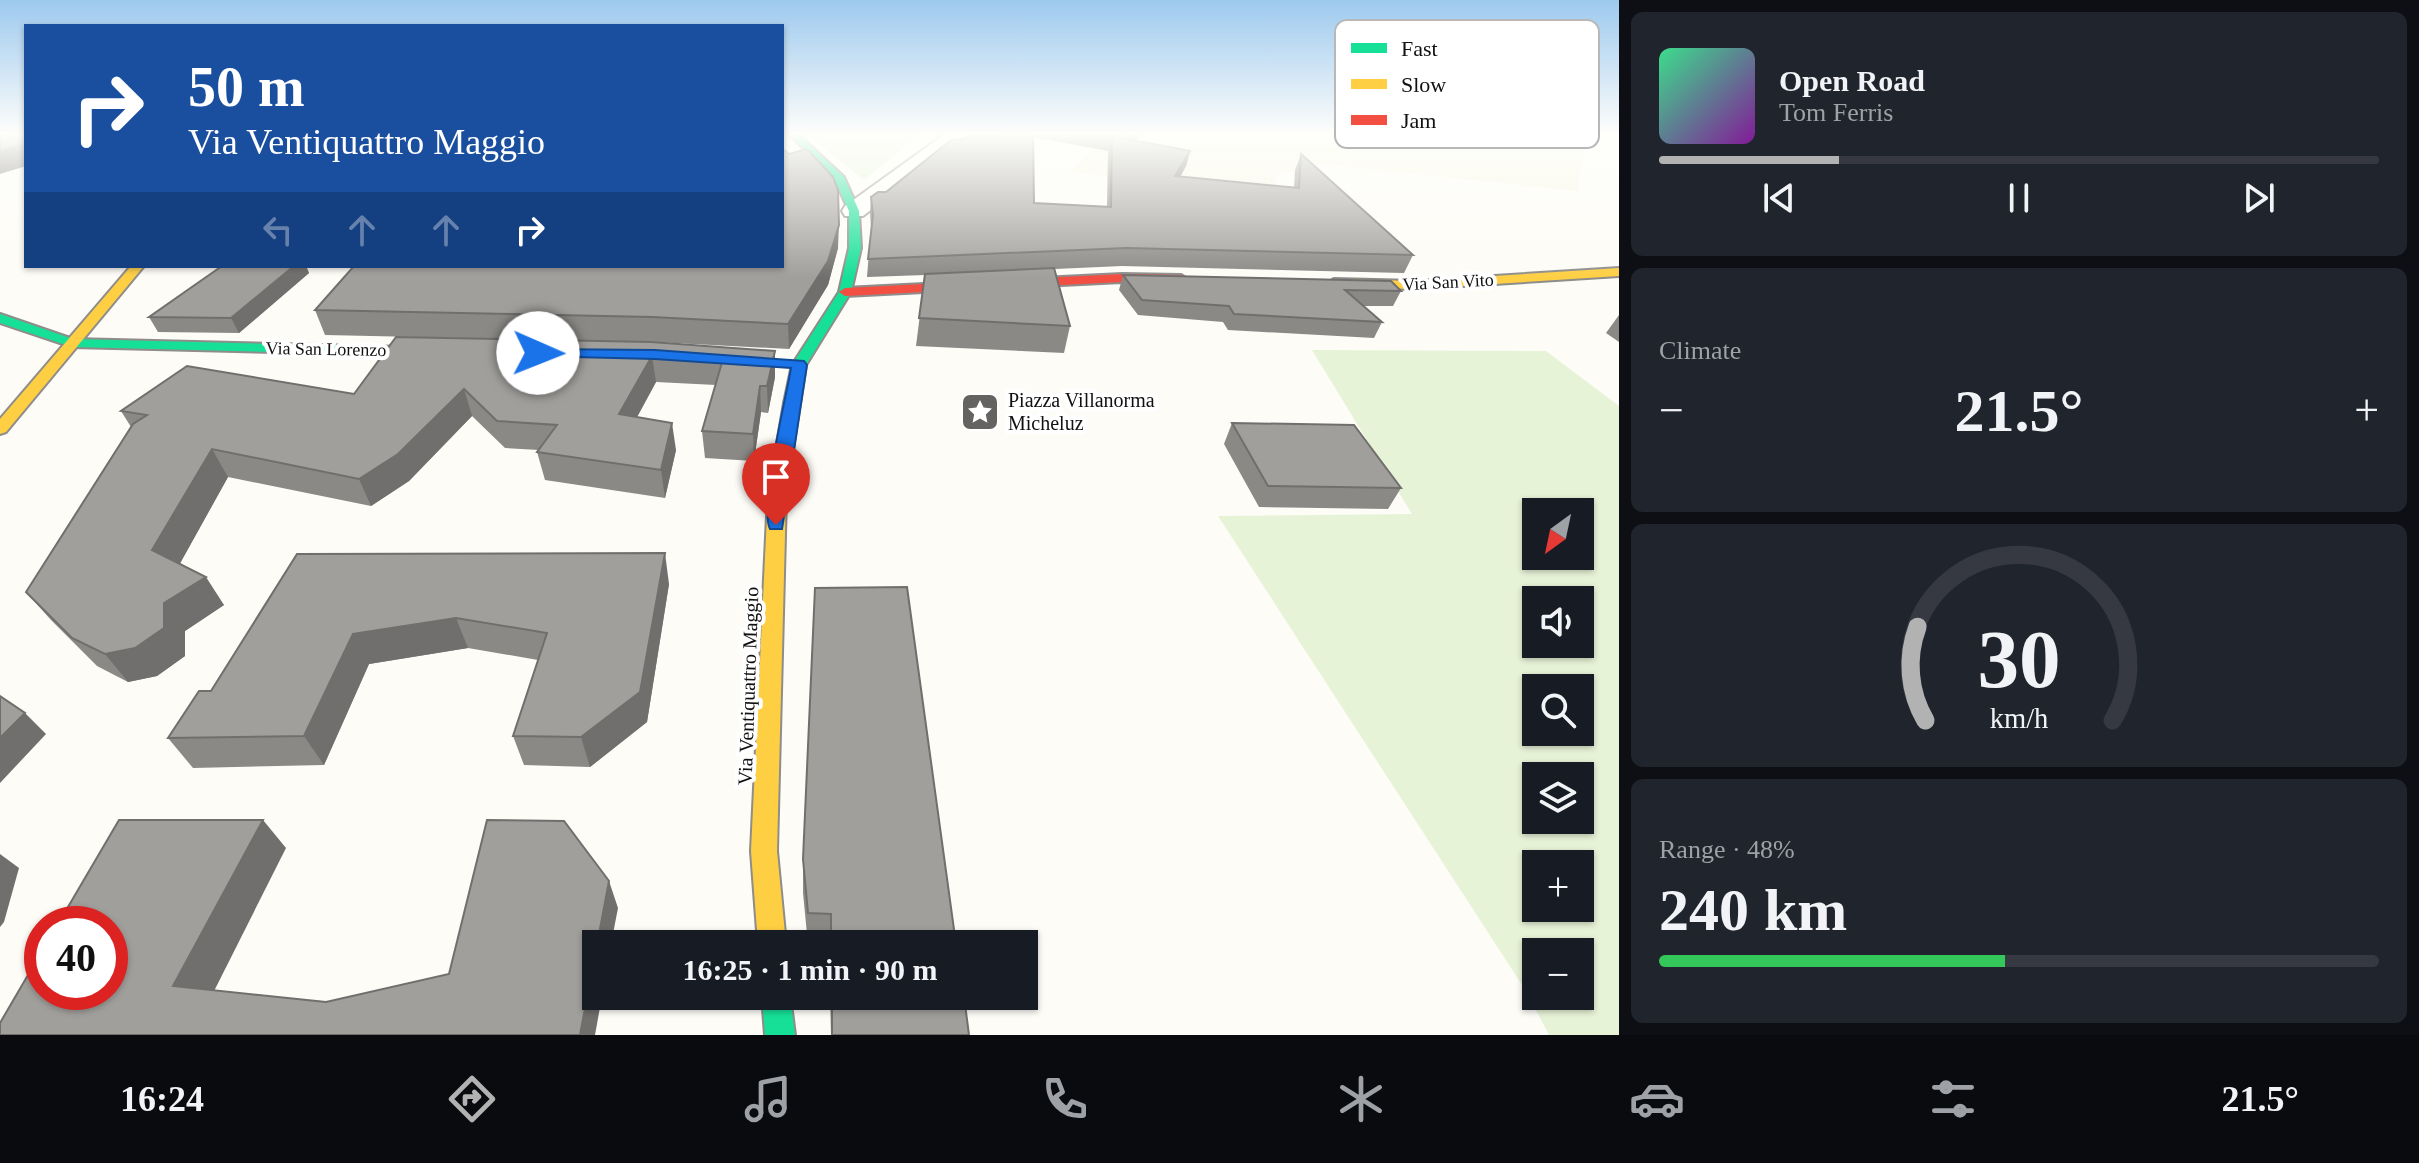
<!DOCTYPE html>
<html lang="en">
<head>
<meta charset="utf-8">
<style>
  :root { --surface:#171b24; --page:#20242c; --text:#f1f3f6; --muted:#9ea1a6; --line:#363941; --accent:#b2b2b3 }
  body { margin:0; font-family:Georgia,serif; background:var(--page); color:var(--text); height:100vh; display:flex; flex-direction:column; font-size:30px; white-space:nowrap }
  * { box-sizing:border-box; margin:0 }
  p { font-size:26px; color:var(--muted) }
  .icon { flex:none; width:44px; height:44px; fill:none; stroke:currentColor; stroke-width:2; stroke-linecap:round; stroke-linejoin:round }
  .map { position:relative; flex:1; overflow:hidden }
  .sheet { display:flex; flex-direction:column; gap:12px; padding:12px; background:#0d0f14; width:800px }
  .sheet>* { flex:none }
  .banner { position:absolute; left:24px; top:24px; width:760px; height:244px; border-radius:0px; box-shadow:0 2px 6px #0004; background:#1a4fa0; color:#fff; overflow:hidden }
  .needle { width:52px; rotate:213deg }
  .buttons { position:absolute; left:1522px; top:498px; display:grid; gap:16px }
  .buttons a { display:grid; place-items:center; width:72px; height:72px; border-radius:0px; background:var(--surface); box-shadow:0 2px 6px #0004; font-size:40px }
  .speed { position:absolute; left:24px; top:906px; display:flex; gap:16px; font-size:40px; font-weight:700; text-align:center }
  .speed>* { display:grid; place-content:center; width:104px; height:104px; border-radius:50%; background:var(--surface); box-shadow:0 2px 6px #0004; line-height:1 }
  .speed .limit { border:12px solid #d22; background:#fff; color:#111 }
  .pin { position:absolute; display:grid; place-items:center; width:68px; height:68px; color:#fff; margin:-82px -34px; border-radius:50% 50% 50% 0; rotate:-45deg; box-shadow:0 0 8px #0007 }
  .pin .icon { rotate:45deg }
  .me { position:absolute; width:88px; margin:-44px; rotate:91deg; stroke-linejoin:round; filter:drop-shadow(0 0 6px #0008) }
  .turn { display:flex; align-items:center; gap:28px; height:168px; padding:0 32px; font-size:36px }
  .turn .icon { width:104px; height:104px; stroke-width:2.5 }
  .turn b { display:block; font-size:56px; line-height:68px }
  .lanes { display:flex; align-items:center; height:76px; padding:0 32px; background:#0003; justify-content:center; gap:40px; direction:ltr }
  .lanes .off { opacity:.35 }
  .big { font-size:60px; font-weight:700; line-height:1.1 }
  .sheet .card { flex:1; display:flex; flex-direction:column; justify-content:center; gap:12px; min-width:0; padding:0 28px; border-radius:12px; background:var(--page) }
  .sheet .dial { align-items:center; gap:0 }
  .dial svg { height:208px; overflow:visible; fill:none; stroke:var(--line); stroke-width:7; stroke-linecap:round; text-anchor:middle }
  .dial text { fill:var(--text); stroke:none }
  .song { display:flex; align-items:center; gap:24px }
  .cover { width:96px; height:96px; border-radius:12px; background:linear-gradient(135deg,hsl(150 70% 55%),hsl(290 70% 35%)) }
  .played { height:8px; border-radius:4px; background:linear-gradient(90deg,var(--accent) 25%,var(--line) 25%) }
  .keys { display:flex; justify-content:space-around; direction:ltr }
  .heat { display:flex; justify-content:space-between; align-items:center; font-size:44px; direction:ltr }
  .charge { height:12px; border-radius:6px; background:linear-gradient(90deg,#34c759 48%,var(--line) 0) }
  .trip { position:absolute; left:582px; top:930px; width:456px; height:80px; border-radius:0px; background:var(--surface); box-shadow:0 2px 6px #0004; font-weight:700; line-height:80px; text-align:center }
  .menu { display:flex; height:128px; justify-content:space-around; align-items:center; background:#090b0e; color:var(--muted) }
  .menu .icon { width:56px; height:56px }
  .menu .current { color:var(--accent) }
  .menu b { font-size:36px; color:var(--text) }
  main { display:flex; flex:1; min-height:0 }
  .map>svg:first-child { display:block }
  .farmland { fill:#f9f7e4 }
  .green { fill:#e7f3d7; fill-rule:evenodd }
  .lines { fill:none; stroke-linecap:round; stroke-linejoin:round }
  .street-casing { stroke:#979795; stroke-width:4 }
  .fast-casing { stroke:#8e8d8b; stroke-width:4 }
  .slow-casing { stroke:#8e8d8b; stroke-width:4 }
  .jam-casing { stroke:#8e8d8b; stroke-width:4 }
  .street { fill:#fffffe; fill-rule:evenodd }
  .fast { fill:#16e098; fill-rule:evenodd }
  .slow { fill:#ffcf43; fill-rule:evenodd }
  .jam { fill:#f24e42; fill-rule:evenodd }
  .wall { fill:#8a8986; fill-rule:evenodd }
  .shaded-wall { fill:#716f6d }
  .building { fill:#a19f9c; stroke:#716f6d; stroke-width:2 }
  .route { fill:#1a73e8; stroke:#114b97; stroke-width:2 }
  .labels { text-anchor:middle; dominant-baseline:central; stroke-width:8; stroke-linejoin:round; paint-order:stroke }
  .far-street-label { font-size:18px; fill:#111; stroke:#fff }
  .poi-label { font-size:20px; fill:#111; stroke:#fff; text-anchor:start }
  .street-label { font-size:20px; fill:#111; stroke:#fff }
  .key { fill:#fff; stroke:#b8b8b8; stroke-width:2 }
  .key-label { font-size:22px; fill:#111 }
</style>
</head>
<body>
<main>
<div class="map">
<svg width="1619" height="1035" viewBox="0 0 1619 1035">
  <rect width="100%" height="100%" fill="#fdfcf7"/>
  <path class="farmland" d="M1109 134H1475L1585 149 1577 191 1322 164 1276 175 1275 196 1071 172Z"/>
  <g class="green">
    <path d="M807 134H920L864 180Z"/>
    <path d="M1312 350 1546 351 1619 406V1035H1549L1526 991 1218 516 1412 514ZM1536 512H1580V556H1536ZM1536 600H1580V644H1536ZM1536 688H1580V732H1536ZM1536 776H1580V820H1536ZM1536 864H1580V908H1536ZM1536 952H1580V996H1536Z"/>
  </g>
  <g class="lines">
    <defs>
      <path id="street" d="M945 134H968L863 216H845L842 211 845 206Z"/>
      <g id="fast">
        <path d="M789 134H798L844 177 859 211 861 248 851 292 806 365 800 403 792 408 784 403 792 365 839 292 849 248V211L834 178Z"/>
        <path d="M0 314 73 339 445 348 452 352 445 356 72 347 0 323Z"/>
        <path d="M762 996H790L795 1035H765Z"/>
      </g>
      <g id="slow">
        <path d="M131 266H144L6 432 0 434V419Z"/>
        <path d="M1619 268V276L1415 289 1334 287 1328 283 1334 279 1415 281Z"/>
        <path d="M792 398 800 403 786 495 777 851 786 944H758L751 851 768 495 784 403Z"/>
      </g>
      <path id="jam" d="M1122 274 1181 275 1187 279 1181 283 1122 282 845 296 839 292 845 288Z"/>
    </defs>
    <use href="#street" class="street-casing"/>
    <use href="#fast" class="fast-casing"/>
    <use href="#slow" class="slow-casing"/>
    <use href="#jam" class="jam-casing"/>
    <use href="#street" class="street"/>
    <use href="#fast" class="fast"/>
    <use href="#slow" class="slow"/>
    <use href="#jam" class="jam"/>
  </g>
  <g class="wall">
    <path d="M967 134H1141L1136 140 1190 151 1186 166 1180 177 1294 188 1295 170 1301 154 1413 255 1404 273 1122 266 1055 269 1070 326 1064 353 916 346 925 275 867 277 871 227 870 214 871 197 886 192 967 138ZM1033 137 1108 151 1107 207 1034 203Z"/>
    <path d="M838 248 828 285 789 349 655 342 325 335 315 310Z"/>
    <path d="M222 266H306L309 273 239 333 158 332 149 317Z"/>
    <path d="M1123 275 1401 291 1393 306H1363L1382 322 1374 338 1228 330 1223 322 1138 315 1119 290Z"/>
    <path d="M1619 315V342L1606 333Z"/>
    <path d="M396 337 775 351V377L768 413 761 412 754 461 705 458 702 431 716 385 656 382 637 417 676 450 665 498 545 480 537 452 539 450 505 448 472 416 409 481 371 506 228 477 180 563 224 605 185 631V656L157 676 128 682 97 666 51 620 26 592 131 427 121 411 354 394Z"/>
    <path d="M1232 423 1401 488 1388 509 1259 507 1224 444Z"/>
    <path d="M297 554 669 584 647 722 590 767 524 765 513 736 538 660 468 648 369 664 324 765 193 768 168 738 211 691Z"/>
    <path d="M803 859 956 944H808L803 893Z"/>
    <path d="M830 996H964L969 1035H831Z"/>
  </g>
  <g class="shaded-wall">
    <path d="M1132 134H1141L1124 154 1127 138Z"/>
    <path d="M26 143V166L0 174V151Z"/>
    <path d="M1190 151 1186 166 1171 193 1175 176Z"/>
    <path d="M839 225 838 248 828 285 789 349 788 324Z"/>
    <path d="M294 266H306L309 273 239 333 231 318Z"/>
    <path d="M775 351V377L768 413 767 386Z"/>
    <path d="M652 356 656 382 624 441 619 414Z"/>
    <path d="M760 386 761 412 754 461 753 434Z"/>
    <path d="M464 389 472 416 409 481 371 506 359 479Z"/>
    <path d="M672 423 676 450 665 498 661 470Z"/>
    <path d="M212 449 228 477 172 578 152 550Z"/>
    <path d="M665 553 669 584 647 722 590 767 581 737Z"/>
    <path d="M206 577 224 605 185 631V656L157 676 128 682 105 654 164 603Z"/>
    <path d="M456 618 468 648 369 664 324 765 304 736 353 634Z"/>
    <path d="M25 713 46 734 0 783V738Z"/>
    <path d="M263 820 286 848 204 1011 173 986Z"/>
    <path d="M0 854 19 868 4 922 0 927Z"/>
    <path d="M609 881 618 908 611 944H597Z"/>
    <path d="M596 948V996H602L595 1035H580Z"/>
  </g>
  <g class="building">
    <path d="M0 134H26V143L0 151Z"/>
    <path d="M1002 134H1033L1034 203 1111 207 1112 136 1190 151 1175 176 1299 188 1301 154 1413 255 1126 248 868 259 873 215 871 197 878 192H886L951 140Z"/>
    <path d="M1100 134H1132L1127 138Z"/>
    <path d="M782 148 789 154 807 149 833 177 838 190 839 225 828 261 788 324 652 317 315 310 354 266H782Z"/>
    <path d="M222 266H294L231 318 149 317Z"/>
    <path d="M1054 268 1070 326 919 318 925 274Z"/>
    <path d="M1123 275 1391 281 1401 291 1345 290 1382 322 1234 314 1229 306 1142 300Z"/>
    <path d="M396 337 651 342 775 351 767 386H760L753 434 702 431 723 359 652 356 619 414 672 423 661 470 537 452 557 425 497 421 464 389 398 454 359 479 212 449 152 550 206 577 164 603V628L135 648 105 654 72 638 26 592 133 424 147 415 121 411 187 366 354 394Z"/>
    <path d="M1232 423 1354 425 1401 488 1268 486Z"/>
    <path d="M665 553 640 692 581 737 513 736 547 633 456 618 353 634 304 736 168 738 199 691H211L297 554Z"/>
    <path d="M907 587 956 944H831V914L808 913 803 859 815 588Z"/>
    <path d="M0 696 25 713 0 738Z"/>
    <path d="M119 820H263L173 986 326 1002 449 974 487 820 564 821 609 881 580 1035H0V1023L42 951V992H110V924H58Z"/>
    <path d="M832 996H964L969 1035H832Z"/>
  </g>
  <linearGradient id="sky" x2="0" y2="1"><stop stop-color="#9dc9ee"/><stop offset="0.48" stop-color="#fefefb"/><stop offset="1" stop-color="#fefefb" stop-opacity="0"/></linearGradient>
  <rect width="1619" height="278" fill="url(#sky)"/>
  <path class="route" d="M538 349 655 350 804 361 807 365 782 529H770C759 508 786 398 791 368L655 359 533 356 531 353Z"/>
  <defs>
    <symbol id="sight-square" viewBox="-11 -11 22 22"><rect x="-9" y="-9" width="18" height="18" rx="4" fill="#646362" stroke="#fff"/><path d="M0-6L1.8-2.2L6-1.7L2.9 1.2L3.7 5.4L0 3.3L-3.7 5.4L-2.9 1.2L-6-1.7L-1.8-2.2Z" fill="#fff"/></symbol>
  </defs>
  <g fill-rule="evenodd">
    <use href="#sight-square" x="958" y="390" width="44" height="44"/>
  </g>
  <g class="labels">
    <g class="far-street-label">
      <text transform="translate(1448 282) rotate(-3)">Via San Vito</text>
      <text transform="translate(326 349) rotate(1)">Via San Lorenzo</text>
    </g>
    <g class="poi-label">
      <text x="1008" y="400">Piazza Villanorma<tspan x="1008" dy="23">Micheluz</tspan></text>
    </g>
    <g class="street-label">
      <text transform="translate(748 686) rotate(-88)">Via Ventiquattro Maggio</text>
    </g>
  </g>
  <rect x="1335" y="20" width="264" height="128" rx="12" class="key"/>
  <rect x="1351" y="43" width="36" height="10" fill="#16e098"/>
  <rect x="1351" y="79" width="36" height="10" fill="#ffcf43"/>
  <rect x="1351" y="115" width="36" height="10" fill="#f24e42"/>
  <g class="key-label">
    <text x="1401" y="56">Fast</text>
    <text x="1401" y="92">Slow</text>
    <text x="1401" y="128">Jam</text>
  </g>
</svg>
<div class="buttons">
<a><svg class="needle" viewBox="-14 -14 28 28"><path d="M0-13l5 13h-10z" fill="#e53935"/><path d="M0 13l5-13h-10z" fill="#9ea1a6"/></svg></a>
<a><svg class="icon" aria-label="sound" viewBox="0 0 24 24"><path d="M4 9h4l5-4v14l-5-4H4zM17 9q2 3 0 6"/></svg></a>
<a><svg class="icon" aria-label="search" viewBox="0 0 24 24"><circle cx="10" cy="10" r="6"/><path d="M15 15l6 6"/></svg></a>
<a><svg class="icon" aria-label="layers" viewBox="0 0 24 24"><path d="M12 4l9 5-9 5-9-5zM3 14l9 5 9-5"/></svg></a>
<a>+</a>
<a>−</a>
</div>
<div class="speed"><div class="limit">40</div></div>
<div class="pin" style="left:776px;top:525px;background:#d93025"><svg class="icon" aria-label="arrive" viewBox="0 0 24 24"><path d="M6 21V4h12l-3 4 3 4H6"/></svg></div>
<svg class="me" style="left:538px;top:353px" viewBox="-20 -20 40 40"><circle r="19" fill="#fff"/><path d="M0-13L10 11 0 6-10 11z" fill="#1a73e8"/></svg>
<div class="trip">16:25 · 1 min · 90 m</div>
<div class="banner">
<div class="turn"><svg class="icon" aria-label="right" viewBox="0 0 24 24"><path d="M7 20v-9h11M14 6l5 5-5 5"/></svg><div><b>50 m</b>Via Ventiquattro Maggio</div></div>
<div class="lanes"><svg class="icon off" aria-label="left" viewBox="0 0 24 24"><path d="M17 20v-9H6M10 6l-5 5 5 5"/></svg><svg class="icon off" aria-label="ahead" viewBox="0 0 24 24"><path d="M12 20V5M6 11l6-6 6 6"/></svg><svg class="icon off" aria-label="ahead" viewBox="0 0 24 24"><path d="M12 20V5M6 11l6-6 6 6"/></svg><svg class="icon" aria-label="right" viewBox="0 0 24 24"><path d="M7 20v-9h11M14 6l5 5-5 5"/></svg></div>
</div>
</div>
<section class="sheet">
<div class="card">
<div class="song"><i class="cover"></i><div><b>Open Road</b><p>Tom Ferris</p></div></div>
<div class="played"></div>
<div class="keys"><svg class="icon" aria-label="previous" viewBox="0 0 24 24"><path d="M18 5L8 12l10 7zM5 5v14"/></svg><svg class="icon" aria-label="pause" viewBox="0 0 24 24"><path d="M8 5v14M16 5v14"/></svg><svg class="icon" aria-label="next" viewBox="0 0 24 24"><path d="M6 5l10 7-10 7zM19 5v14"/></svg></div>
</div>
<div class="card"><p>Climate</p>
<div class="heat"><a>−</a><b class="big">21.5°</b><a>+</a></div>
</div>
<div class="card dial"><svg viewBox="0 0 100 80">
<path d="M14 69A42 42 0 1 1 86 69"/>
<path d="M14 69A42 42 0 0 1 11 33" stroke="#b2b2b3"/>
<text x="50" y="56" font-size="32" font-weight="700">30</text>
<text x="50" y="72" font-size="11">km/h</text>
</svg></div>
<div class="card"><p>Range · 48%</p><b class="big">240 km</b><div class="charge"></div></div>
</section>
</main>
<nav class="menu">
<b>16:24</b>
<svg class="icon current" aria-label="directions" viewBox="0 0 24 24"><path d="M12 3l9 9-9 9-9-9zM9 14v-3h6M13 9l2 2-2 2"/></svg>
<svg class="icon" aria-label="music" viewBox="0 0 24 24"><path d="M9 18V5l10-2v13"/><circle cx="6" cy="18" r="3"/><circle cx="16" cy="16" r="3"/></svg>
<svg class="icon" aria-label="phone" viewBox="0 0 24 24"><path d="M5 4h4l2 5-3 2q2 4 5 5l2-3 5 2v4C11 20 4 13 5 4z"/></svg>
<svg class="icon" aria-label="climate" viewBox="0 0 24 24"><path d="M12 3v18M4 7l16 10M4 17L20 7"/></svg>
<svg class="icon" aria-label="car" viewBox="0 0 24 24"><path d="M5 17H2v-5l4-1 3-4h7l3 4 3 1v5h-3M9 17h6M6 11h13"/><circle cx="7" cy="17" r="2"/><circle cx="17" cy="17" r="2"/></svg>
<svg class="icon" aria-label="filters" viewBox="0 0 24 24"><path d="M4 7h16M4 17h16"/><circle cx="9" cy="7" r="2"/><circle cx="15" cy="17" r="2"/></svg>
<b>21.5°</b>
</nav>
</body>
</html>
